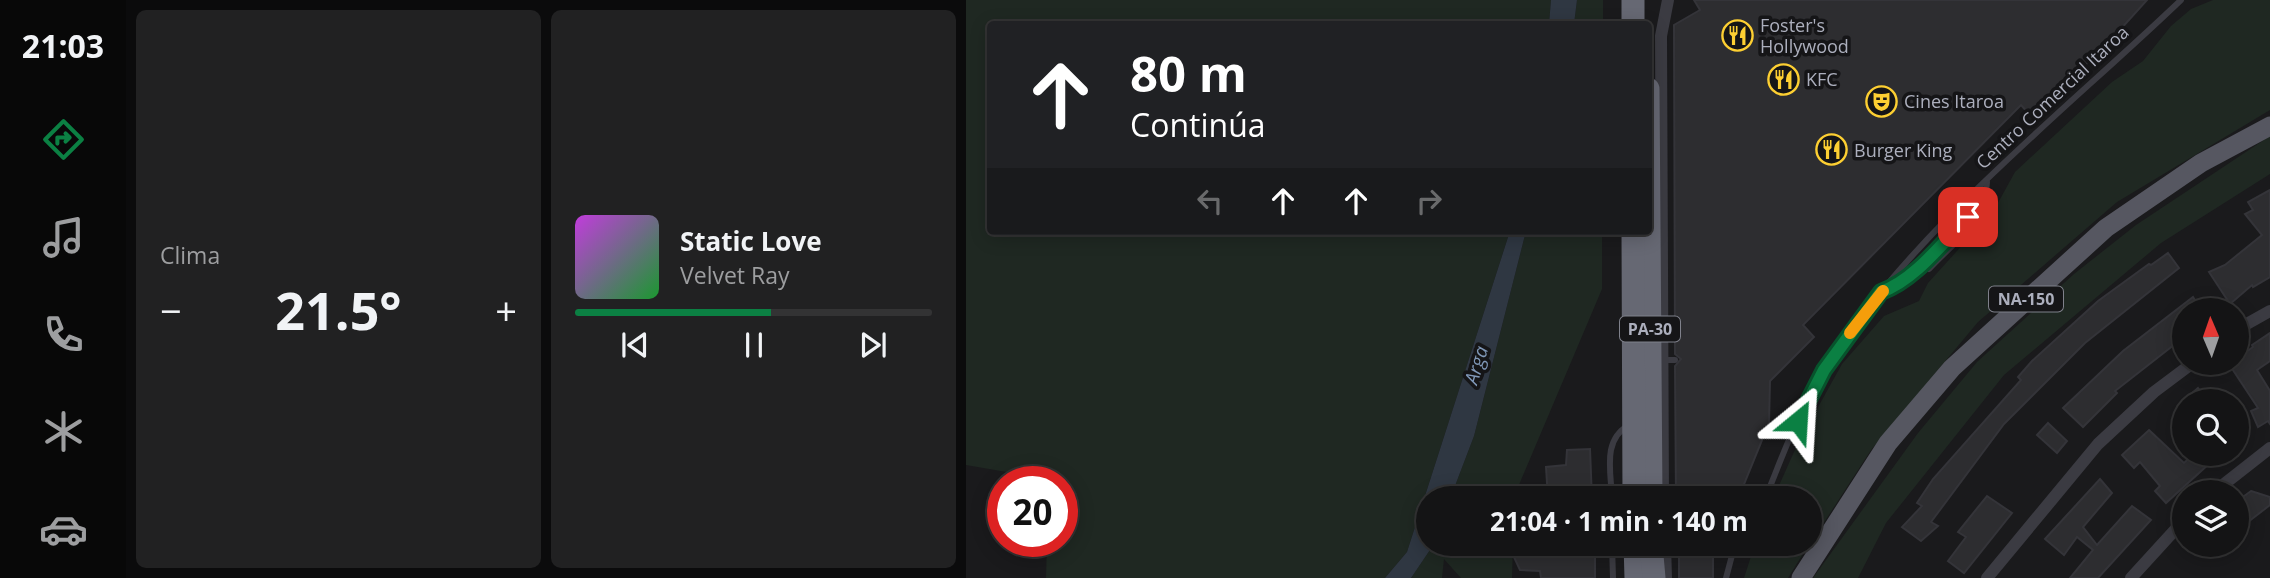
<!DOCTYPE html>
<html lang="es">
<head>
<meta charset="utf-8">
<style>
  :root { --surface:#141415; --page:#212122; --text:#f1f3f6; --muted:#9d9ea0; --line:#333334; --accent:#0b8043 }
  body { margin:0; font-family:"Open Sans",sans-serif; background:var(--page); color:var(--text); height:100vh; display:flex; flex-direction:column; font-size:26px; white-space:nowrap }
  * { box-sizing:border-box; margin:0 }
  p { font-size:23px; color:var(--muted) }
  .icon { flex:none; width:38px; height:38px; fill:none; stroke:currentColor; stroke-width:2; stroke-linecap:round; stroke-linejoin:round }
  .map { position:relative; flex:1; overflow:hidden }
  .panel { display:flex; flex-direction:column; gap:10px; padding:10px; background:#0b0b0c; width:840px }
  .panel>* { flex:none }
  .banner { position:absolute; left:21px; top:21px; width:665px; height:214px; border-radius:7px; box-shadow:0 4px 18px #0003,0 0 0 2px var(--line); background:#202124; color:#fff; overflow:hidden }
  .needle { width:46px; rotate:358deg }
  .fabs { position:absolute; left:1206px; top:298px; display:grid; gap:14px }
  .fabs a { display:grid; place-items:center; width:77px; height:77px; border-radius:50%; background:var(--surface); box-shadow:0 4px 18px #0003,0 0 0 2px var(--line); font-size:35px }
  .speed { position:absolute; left:21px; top:466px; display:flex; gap:14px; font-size:35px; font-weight:700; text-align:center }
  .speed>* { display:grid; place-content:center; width:91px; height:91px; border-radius:50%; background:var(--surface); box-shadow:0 4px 18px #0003,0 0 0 2px var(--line); line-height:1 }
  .speed .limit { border:10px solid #d22; background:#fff; color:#111 }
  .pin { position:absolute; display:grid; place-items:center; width:60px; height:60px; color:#fff; margin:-30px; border-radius:14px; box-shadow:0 4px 10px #0006 }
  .me { position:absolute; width:77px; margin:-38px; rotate:27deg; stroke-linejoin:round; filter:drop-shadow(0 0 5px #0008) }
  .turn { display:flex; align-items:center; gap:24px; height:147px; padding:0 28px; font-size:32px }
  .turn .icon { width:91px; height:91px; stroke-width:2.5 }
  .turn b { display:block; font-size:49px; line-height:60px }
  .lanes { display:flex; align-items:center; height:66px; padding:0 28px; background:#0003; justify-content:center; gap:35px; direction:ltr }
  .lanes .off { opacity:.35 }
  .big { font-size:52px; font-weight:700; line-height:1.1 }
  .panel .tile { flex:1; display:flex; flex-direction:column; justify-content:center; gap:10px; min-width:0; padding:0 24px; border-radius:10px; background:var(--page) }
  .song { display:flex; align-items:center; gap:21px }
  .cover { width:84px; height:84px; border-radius:10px; background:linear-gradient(135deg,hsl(290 70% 55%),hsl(130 70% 35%)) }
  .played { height:7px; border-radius:4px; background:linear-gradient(90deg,var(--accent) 55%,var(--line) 55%) }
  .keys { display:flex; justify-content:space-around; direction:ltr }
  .heat { display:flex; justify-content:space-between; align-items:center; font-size:38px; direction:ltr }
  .panel .tiles { flex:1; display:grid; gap:10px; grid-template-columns:repeat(2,1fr) }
  .trip { position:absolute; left:450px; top:486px; width:406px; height:70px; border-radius:35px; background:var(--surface); box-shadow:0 4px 18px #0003,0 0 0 2px var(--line); font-weight:700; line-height:70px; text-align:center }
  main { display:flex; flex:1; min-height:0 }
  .dock { display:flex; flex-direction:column; width:126px; justify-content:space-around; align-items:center; background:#080808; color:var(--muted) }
  .dock .icon { width:49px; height:49px }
  .dock .on { color:var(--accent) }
  .dock b { font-size:32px; color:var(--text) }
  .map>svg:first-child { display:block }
  .green { fill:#1f2822 }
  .water { fill:#2f3742 }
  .building { fill:#2d2d30; stroke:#343439; stroke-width:2 }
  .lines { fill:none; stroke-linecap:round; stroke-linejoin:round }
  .lane { stroke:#3b3b42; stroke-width:6 }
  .street { stroke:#3b3b42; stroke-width:12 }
  .primary { stroke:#565761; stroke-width:19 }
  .highway { stroke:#666873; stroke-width:23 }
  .route-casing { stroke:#07532c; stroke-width:18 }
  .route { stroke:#0b8043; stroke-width:12 }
  .slow { stroke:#f59e0b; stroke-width:12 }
  .labels { text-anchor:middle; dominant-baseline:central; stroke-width:7; stroke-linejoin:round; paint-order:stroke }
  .shield { fill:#151517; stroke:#7f818b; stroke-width:2 }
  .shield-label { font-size:16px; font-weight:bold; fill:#acafbd }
  .poi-label { font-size:18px; fill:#acafbd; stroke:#151517; text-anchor:start }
  .street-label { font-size:18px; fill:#acafbd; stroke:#151517 }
  .water-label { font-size:19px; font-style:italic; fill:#8199b9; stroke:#151517 }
</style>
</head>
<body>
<main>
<nav class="dock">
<b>21:03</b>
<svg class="icon on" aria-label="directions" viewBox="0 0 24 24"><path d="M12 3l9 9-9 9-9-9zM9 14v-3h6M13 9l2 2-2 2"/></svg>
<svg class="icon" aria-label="music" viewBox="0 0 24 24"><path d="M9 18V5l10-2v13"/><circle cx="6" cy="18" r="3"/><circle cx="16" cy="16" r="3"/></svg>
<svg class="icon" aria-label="phone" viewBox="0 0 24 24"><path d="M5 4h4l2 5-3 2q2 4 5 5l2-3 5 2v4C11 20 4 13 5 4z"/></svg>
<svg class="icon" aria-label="climate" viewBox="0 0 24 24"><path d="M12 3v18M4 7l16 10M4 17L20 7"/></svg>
<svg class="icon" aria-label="car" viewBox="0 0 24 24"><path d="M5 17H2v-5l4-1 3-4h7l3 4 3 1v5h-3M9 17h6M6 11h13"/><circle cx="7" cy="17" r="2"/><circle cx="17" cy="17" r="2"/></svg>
</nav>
<section class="panel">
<div class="tiles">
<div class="tile"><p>Clima</p>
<div class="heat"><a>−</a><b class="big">21.5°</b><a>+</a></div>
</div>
<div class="tile">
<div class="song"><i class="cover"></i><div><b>Static Love</b><p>Velvet Ray</p></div></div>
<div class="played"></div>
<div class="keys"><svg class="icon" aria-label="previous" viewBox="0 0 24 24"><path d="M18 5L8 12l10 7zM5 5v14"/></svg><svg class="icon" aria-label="pause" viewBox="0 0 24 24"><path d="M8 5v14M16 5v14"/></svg><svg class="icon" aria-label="next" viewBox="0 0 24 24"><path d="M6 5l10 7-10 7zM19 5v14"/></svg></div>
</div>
</div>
</section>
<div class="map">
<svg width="1304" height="578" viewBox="0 0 1304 578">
  <rect width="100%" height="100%" fill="#1a1a1c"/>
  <g class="green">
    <path d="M0 0H585L583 24H24V231H544L441 552 419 578H80L81 541H96V481H80V479L0 465Z"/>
    <path d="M611 0H637V24H608Z"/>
    <path d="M1247 0H1304V110L1151 202 1012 322 905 450 844 544V499H807L832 443 876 364 918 316 953 301 962 283 1028 210 1049 172 1146 82 1177 61 1205 26 1225 9Z"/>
    <path d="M1304 136V174L1195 243 1038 375 920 523 892 578H847L952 433 1011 362 1108 274 1170 225Z"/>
    <path d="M560 231H636V289L547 499H484L508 436Z"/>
    <path d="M468 544H547L546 578H495L478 559 476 578H445Z"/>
    <path d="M789 544H843L822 578H778Z"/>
  </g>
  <g class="water">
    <path d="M585 0H611L608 24H583Z"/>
    <path d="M544 231H560L508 436 484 499H462V544H468L445 578H419L441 552Z"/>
  </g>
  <g class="building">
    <path d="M728 0H1181L1134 52 1063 114 1055 105 837 325 848 337 804 381 803 423 772 499H710L709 366 715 359 709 354 708 25 734 10Z"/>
    <path d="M1304 190V277L1287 287 1286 285 1264 304 1243 272 1259 265 1296 235 1279 214 1287 210 1282 202Z"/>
    <path d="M1202 253 1213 268 1119 343 1038 424 965 522 972 526 955 541 936 527 956 506 951 503 967 479 1055 380 1052 377 1066 361 1132 301 1183 264 1185 265Z"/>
    <path d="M1227 297 1235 310H1218V337L1149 391 1151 393 1117 427 1097 408 1157 351Z"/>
    <path d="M1304 333V361L1291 370 1304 391V424L1302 421 1292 427 1285 411 1292 408 1263 364 1270 362V359L1287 347 1286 345Z"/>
    <path d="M1232 388 1242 401H1217Z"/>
    <path d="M1082 423 1101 441 1091 453 1071 435Z"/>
    <path d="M1183 430 1218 463 1229 453H1255L1200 503 1189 491 1194 486 1174 462 1168 468 1156 455Z"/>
    <path d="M624 449 626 499H582L580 467 600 465 601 450Z"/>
    <path d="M1134 479 1146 493 1117 527 1131 545 1166 506 1185 520 1132 578H1104L1127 550 1111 537 1098 555 1079 539Z"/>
    <path d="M1285 491 1304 497V505L1282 522 1279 516 1270 525V502Z"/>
    <path d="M1021 496 1046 513 998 573 982 561 1000 537 992 532Z"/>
    <path d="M547 544H629V578H575L574 571 554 570 547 555Z"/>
    <rect x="713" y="544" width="34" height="34"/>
  </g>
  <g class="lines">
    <g class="lane">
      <path d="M963 269C989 241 1020 221 1021 182"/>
      <path d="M917 291C950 280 978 241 1002 217"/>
      <path d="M696 360H709"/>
      <path d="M646 499C645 471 636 440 663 425"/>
      <path d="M799 499C817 455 833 409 859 369 945 231 1097 113 1215 0"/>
      <path d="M646 544 647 578"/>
      <path d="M760 578 769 544"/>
    </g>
    <g class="street">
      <path d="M1270 330 1304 311"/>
      <path d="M1248 492 1304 448"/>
      <path d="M697 499 695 36 702 0"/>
      <path d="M699 544 700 578"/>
      <path d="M1021 578 1132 444 1188 392 1228 362"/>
      <path d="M1165 578 1218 520"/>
    </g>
    <path class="primary" d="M835 578 922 443 986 368 1140 228 1235 163 1304 126"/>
    <g class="highway">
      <path d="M667 0V24"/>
      <path d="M682 89 685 499"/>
      <path d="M667 231 668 499"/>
      <path d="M669 544 670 578"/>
      <path d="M685 544 688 578"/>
    </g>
  </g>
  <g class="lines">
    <defs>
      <path id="route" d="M832 421 858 370 915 292C949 280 977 242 1002 217"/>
    </defs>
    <use href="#route" class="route-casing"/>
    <use href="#route" class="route"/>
    <path class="slow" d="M884 333 917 291"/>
  </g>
  <defs>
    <symbol id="restaurant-ring" viewBox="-11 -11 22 22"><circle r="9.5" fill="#151517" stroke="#fdcf32" stroke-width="1.5"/><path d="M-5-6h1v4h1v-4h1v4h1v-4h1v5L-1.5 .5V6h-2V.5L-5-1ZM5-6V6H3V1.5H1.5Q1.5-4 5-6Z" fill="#fdcf32"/></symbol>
    <symbol id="theatre-ring" viewBox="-11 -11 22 22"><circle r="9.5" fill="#151517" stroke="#fdcf32" stroke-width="1.5"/><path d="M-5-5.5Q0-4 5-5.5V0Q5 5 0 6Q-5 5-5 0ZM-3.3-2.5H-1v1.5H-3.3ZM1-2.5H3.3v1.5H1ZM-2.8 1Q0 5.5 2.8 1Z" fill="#fdcf32"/></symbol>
  </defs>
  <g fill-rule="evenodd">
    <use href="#restaurant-ring" x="754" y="18" width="35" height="35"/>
    <use href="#restaurant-ring" x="800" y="62" width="35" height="35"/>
    <use href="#theatre-ring" x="898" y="84" width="35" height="35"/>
    <use href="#restaurant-ring" x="848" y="132" width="35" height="35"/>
  </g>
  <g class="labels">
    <g class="shield">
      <rect x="1023" y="286.5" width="74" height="25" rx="5"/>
      <rect x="654" y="316.5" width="60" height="25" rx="5"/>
    </g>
    <g class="shield-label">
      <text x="1060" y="299">NA-150</text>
      <text x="684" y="329">PA-30</text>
    </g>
    <g class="poi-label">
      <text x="794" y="25">Foster's<tspan x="794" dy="21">Hollywood</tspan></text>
      <text x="840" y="79">KFC</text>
      <text x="938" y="101">Cines Itaroa</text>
      <text x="888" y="150">Burger King</text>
    </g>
    <g class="street-label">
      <text transform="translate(1086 97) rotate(-43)">Centro Comercial Itaroa</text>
    </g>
    <g class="water-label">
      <text transform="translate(510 365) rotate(-73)">Arga</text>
    </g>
  </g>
</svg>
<div class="fabs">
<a><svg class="needle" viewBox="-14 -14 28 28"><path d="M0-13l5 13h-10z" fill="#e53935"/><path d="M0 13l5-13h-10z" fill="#9d9ea0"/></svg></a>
<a><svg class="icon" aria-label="search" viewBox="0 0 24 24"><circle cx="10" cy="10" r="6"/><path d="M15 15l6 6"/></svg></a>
<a><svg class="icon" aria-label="layers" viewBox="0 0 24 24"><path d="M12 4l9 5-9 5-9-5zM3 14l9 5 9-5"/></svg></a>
</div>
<div class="speed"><div class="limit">20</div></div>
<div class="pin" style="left:1002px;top:217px;background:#d93025"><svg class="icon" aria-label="arrive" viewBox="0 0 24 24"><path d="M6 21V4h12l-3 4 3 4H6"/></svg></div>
<svg class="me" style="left:832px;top:421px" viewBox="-20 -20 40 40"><path d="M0-17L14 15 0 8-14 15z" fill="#0b8043" stroke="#fff" stroke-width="4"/></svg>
<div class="trip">21:04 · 1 min · 140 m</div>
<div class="banner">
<div class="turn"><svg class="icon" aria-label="ahead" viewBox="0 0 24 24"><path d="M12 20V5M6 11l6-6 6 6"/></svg><div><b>80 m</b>Continúa</div></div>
<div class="lanes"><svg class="icon off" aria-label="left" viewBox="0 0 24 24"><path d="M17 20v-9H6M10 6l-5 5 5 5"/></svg><svg class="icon" aria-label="ahead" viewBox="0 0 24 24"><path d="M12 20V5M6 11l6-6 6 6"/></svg><svg class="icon" aria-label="ahead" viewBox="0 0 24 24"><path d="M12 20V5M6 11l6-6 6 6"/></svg><svg class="icon off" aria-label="right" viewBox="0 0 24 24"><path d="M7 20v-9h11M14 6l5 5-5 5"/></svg></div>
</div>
</div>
</main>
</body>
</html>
